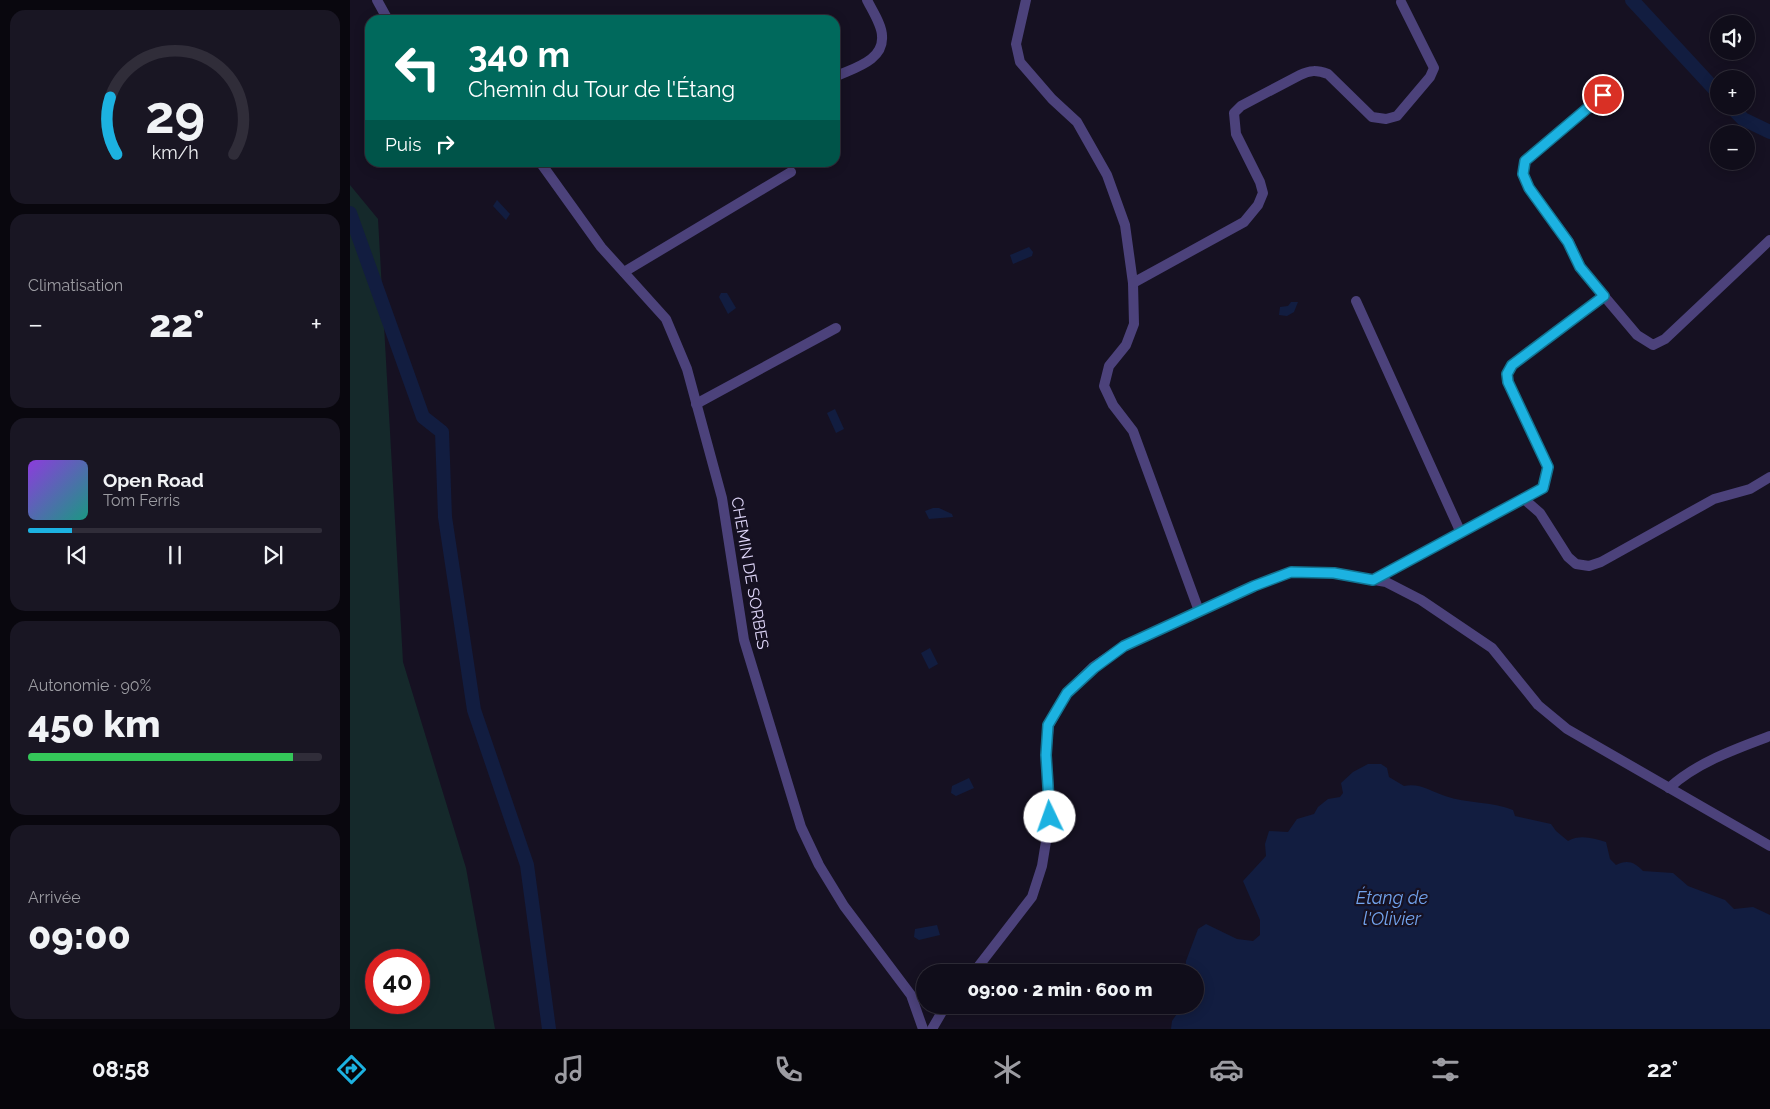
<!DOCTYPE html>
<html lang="fr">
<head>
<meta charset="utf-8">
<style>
  :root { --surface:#100d1a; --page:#191623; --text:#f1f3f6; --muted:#9c9ca2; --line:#302d39; --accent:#1cb2e1 }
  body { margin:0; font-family:Raleway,sans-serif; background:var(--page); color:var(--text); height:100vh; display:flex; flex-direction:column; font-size:19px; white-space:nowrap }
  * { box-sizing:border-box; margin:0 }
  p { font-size:16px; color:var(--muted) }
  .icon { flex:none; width:28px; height:28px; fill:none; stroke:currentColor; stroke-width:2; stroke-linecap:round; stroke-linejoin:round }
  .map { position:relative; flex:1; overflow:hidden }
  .panel { display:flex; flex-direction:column; gap:10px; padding:10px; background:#09070e; width:350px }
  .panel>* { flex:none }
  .top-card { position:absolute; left:15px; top:15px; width:475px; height:152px; border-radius:15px; box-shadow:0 2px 12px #0003,0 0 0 1px var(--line); background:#00695c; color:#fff; overflow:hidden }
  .fabs { position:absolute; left:1360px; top:15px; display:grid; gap:10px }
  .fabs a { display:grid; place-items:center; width:45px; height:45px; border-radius:50%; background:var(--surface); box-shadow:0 2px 12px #0003,0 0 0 1px var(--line); font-size:25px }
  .speed { position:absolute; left:15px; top:949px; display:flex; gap:10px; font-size:25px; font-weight:700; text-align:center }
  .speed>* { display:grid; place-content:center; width:65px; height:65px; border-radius:50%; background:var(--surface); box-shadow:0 2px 12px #0003,0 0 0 1px var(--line); line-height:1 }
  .speed .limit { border:8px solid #d22; background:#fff; color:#111 }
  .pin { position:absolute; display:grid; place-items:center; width:42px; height:42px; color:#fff; margin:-21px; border:2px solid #fff; border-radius:50%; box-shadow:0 1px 5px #0007 }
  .me { position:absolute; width:55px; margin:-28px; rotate:357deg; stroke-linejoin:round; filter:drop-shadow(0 0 4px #0008) }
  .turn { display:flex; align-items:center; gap:18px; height:105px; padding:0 20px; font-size:22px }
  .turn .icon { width:65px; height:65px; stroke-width:2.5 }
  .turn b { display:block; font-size:35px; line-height:42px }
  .then { display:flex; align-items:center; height:48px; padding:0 20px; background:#0003; gap:10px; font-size:19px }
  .big { font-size:38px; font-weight:800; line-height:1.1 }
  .panel .tile { flex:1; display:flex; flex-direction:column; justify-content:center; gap:8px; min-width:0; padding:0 18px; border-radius:15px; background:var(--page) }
  .panel .dial { align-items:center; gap:0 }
  .dial svg { height:130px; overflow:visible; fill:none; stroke:var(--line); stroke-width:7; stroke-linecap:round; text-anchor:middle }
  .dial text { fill:var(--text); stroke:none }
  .song { display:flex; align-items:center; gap:15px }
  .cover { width:60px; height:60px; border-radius:8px; background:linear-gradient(135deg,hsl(270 70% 55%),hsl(170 70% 35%)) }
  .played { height:5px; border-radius:2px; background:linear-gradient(90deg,var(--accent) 15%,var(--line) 15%) }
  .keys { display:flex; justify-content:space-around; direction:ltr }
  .heat { display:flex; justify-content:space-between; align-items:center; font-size:28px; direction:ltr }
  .charge { height:8px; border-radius:4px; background:linear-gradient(90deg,#34c759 90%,var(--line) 0) }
  .trip { position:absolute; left:566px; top:964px; width:288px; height:50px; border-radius:25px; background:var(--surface); box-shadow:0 2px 12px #0003,0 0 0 1px var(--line); font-weight:800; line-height:50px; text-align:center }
  .tab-bar { display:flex; height:80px; justify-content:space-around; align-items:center; background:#06050a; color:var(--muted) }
  .tab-bar .icon { width:35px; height:35px }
  .tab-bar .on { color:var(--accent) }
  .tab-bar b { font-size:22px; color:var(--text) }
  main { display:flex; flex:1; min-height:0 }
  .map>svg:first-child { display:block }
  .green { fill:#15292b; fill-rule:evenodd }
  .water { fill:#121d40 }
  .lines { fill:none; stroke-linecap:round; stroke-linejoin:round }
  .canal { stroke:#121d40; stroke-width:14 }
  .minor { stroke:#4c427b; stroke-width:10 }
  .tertiary { stroke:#4c427b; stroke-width:10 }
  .route-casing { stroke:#127492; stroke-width:12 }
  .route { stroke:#1cb2e1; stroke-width:9 }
  .labels { text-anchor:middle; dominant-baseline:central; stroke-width:4.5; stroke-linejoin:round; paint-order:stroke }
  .street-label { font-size:16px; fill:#e0d7fa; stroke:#161122 }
  .water-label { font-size:18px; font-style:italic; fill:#72a3ed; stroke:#161122 }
</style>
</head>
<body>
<main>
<section class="panel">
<div class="tile dial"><svg viewBox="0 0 100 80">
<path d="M14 69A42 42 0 1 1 86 69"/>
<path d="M14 69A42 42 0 0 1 10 34" stroke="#1cb2e1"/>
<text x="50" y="56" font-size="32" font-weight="700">29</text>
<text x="50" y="72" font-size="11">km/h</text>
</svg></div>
<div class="tile"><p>Climatisation</p>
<div class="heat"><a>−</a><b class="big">22°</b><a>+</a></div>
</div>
<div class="tile">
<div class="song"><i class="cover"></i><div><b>Open Road</b><p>Tom Ferris</p></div></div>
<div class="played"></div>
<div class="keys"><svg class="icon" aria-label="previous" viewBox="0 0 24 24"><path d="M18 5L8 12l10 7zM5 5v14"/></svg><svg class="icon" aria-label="pause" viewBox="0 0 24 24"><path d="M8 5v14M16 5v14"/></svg><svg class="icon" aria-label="next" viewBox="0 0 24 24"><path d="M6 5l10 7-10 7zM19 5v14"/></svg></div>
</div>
<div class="tile"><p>Autonomie · 90%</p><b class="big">450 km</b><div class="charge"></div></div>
<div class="tile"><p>Arrivée</p><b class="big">09:00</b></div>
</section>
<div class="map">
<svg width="1420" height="1029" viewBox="0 0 1420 1029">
  <rect width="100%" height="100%" fill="#161122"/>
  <path class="green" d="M0 185 28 219 53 662 116 868 145 1029H0ZM26 960H69V1002H26Z"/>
  <g class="water">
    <path d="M147 200 160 214 156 220 143 206Z"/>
    <path d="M679 247 683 252 682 256 663 264 660 255Z"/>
    <path d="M371 293H377L386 308 378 314 369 297Z"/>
    <path d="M941 302H948L944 312 937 316 929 315 930 307 938 306Z"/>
    <path d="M485 409 494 429 486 433 477 413Z"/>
    <path d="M583 508H589L602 514 603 517 579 519 575 511Z"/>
    <path d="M580 648 588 664 579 669 571 653Z"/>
    <path d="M1018 764H1031L1037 768 1039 777 1054 786C1070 783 1080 791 1095 796 1117 804 1142 801 1163 810L1165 816 1201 824 1206 831 1218 841C1230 834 1243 838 1256 842L1260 859 1266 865C1277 859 1285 862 1293 871L1323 873 1338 886 1375 900 1384 909 1403 907 1420 915V1029H821L822 1021 833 1005H845V972H835L836 961 848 929 856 924 887 939 903 941 910 935V920L893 881 916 856 915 844 919 831 938 832 947 819 964 814 968 807 978 799 990 797 993 793 991 783 1003 772Z"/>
    <path d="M619 778 624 788 606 796 601 793 602 786Z"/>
    <path d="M587 925 590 935 569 940 564 937 565 929Z"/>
  </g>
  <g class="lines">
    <g class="canal">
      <path d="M1282 0 1369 94"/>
      <path d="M1380 106 1393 119 1420 132"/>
      <path d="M0 213 73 417 92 432 95 517 124 710 177 865 199 1029"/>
    </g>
    <g class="minor">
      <path d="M676 0 666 44 670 62 702 99 727 122 757 175 775 225 783 283 784 324 776 345 759 366 754 386 763 405 783 431 849 611"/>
      <path d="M485 77C503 68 534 61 532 36 532 25 522 10 517 0"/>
      <path d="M1253 95 1175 161 1173 174 1179 188 1219 242 1230 267 1254 296"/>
      <path d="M274 272 441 172"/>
      <path d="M783 283 894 222 908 205 913 193 910 182 886 134 884 113 891 106 950 75C960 70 967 70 978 74L1022 117 1036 119 1047 116 1080 77 1084 68 1051 2"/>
      <path d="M1006 301 1111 533"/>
      <path d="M346 404 486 328"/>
      <path d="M1174 499 1190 513 1218 557 1226 564 1239 566 1251 562 1364 499 1400 489 1420 477"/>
      <path d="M1023 580 1193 488 1198 467 1158 382 1157 374 1162 365 1254 296 1287 335 1303 345 1315 339 1420 240"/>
      <path d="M1319 788C1346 763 1385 749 1420 736"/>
    </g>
    <g class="tertiary">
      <path d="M27 0 38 20"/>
      <path d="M190 162 251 247 316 319 337 369 372 498 394 640 451 827 469 865 494 906 561 995 573 1029"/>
      <path d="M624 972 682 897 692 866 700 817 696 755 699 725 717 693 743 667 774 646 904 586 941 572 984 573 1036 582 1071 600 1142 648 1188 705 1217 729 1420 846"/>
      <path d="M582 1029 596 1005"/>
    </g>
  </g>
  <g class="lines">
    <defs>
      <path id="route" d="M700 817 696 755 698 725 717 693 744 668 774 646 904 586 941 572 984 573 1023 580 1193 488 1198 467 1158 382 1157 374 1162 365 1254 296 1230 267 1218 242 1179 188 1173 174 1175 161 1253 95"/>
    </defs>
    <use href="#route" class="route-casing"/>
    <use href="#route" class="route"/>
  </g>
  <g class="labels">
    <g class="street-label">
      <text transform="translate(400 573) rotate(80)">CHEMIN DE SORBES</text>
    </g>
    <g class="water-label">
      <text x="1042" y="897">Étang de<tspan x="1042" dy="21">l'Olivier</tspan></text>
    </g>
  </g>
</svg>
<div class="fabs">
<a><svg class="icon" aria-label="sound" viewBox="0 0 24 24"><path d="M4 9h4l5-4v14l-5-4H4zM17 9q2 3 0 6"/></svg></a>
<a>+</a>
<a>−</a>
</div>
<div class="speed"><div class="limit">40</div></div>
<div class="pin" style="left:1253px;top:95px;background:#d93025"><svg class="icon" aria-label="arrive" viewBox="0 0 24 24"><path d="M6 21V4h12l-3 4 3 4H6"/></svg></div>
<svg class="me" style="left:700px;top:817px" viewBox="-20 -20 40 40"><circle r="19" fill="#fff"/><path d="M0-13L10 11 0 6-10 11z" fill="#1cb2e1"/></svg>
<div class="trip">09:00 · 2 min · 600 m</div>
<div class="top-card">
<div class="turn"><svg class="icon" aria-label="left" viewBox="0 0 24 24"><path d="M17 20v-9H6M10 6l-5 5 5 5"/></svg><div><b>340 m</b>Chemin du Tour de l'Étang</div></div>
<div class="then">Puis<svg class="icon" aria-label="right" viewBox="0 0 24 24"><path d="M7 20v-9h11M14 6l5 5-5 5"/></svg></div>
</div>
</div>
</main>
<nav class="tab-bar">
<b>08:58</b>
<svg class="icon on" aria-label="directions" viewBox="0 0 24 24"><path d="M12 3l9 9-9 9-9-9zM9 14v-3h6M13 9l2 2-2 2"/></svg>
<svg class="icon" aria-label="music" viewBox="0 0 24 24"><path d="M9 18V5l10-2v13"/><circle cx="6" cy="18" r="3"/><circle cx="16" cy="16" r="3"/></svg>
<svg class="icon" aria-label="phone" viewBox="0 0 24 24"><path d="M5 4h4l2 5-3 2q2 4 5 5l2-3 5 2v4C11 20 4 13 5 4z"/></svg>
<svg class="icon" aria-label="climate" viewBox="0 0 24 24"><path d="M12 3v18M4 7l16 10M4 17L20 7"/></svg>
<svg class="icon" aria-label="car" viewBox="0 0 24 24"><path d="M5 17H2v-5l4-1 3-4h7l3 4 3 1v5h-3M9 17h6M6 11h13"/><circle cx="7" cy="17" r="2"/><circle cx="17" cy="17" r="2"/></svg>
<svg class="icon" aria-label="filters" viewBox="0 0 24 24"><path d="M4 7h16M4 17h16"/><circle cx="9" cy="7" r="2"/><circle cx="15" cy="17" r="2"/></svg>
<b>22°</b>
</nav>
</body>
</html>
